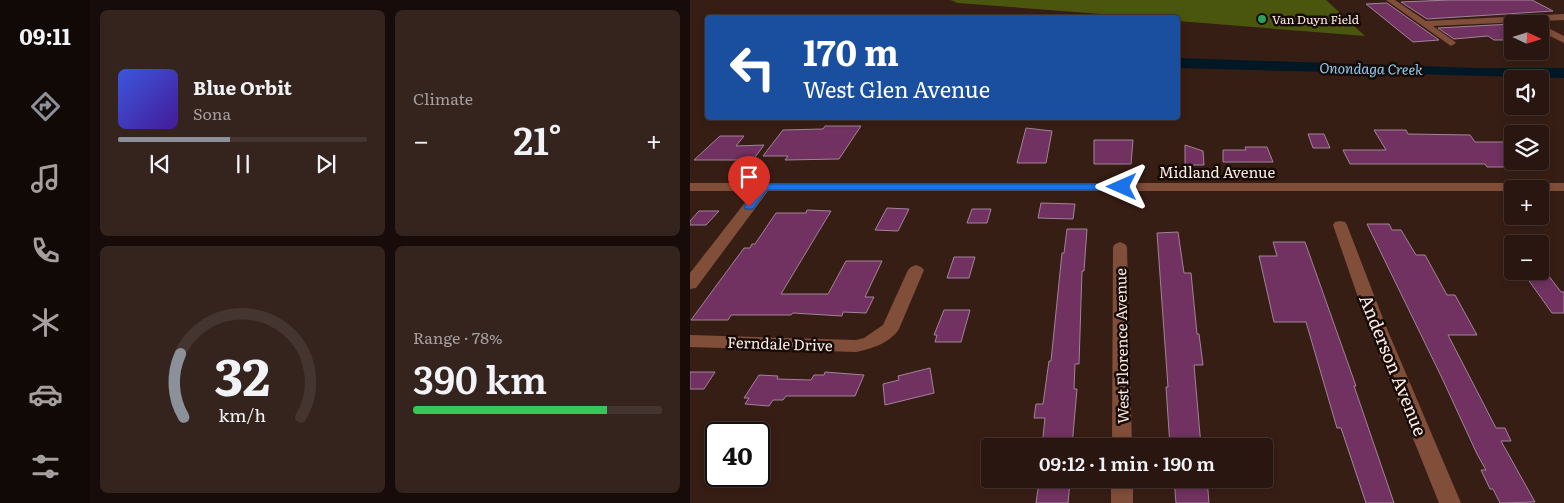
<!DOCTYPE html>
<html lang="en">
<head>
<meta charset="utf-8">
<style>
  :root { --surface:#291610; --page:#35231e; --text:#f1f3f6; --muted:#a59f9f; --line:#453530; --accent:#8c9099 }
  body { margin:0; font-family:Literata,serif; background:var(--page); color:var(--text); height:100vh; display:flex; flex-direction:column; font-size:19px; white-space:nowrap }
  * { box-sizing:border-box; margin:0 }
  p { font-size:16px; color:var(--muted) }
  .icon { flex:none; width:28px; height:28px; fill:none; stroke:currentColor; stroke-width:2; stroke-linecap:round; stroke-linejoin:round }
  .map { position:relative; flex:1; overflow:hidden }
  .drawer { display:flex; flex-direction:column; gap:10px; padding:10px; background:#170c09; width:600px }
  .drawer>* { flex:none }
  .hud { position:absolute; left:15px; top:15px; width:475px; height:105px; border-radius:5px; box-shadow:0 2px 8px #0003,0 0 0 1px var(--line); background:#1a4fa0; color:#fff; overflow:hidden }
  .needle { width:32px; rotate:94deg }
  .controls { position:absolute; left:814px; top:15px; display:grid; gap:10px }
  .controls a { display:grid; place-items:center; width:45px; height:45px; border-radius:5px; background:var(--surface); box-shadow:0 2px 8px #0003,0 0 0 1px var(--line); font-size:25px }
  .speed { position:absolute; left:15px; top:422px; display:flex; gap:10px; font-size:25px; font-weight:700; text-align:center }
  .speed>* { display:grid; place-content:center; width:65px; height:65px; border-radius:50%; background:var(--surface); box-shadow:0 2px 8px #0003,0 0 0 1px var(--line); line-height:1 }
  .speed .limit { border:2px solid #111; border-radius:8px; background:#fff; color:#111 }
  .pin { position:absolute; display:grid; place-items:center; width:42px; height:42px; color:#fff; margin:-51px -21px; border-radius:50% 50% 50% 0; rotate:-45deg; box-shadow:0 0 5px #0007 }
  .pin .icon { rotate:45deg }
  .me { position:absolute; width:55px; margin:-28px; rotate:270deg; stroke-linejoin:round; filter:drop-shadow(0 0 4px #0008) }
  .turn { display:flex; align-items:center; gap:18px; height:105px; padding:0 15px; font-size:22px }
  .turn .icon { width:65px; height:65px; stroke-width:2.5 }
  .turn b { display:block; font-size:35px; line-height:42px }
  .big { font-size:38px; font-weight:600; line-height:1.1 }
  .drawer .widget { flex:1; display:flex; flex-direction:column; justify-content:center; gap:8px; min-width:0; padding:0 18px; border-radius:8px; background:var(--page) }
  .drawer .dial { align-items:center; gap:0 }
  .dial svg { height:130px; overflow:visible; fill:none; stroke:var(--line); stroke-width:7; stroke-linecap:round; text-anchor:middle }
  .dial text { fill:var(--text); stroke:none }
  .song { display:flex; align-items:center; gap:15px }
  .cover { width:60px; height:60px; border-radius:8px; background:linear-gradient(135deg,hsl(230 70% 55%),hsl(260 70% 35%)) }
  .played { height:5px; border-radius:2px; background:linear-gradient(90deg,var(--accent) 45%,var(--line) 45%) }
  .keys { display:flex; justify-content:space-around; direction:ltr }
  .heat { display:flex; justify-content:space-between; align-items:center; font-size:28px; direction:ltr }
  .charge { height:8px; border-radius:4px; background:linear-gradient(90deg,#34c759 78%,var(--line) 0) }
  .drawer .tiles { flex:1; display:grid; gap:10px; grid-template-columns:repeat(2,1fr) }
  .trip { position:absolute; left:291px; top:438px; width:292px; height:50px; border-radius:5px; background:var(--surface); box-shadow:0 2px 8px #0003,0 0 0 1px var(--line); font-weight:600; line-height:50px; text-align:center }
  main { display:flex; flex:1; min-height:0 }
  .dock { display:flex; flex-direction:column; width:90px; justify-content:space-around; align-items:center; background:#100906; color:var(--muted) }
  .dock .icon { width:35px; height:35px }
  .dock .on { color:var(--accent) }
  .dock b { font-size:22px; color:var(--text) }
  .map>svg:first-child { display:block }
  .green { fill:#4a550e }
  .water { fill:#001725 }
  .building { fill:#713161; stroke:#a08497 }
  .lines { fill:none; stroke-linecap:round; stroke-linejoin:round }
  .minor { fill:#814e39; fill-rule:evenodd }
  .route { fill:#1a73e8; stroke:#114b97 }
  .leisure-dot { fill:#2e9e5b; stroke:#170b07; stroke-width:2 }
  .labels { text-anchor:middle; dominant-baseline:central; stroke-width:5; stroke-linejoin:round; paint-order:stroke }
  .far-poi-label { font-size:12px; fill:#fdebe4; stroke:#170b07; text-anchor:start }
  .far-water-label { font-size:14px; font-style:italic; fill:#8ccbf2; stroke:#170b07 }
  .street-label { font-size:15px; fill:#fdebe4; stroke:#170b07 }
  .near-street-label { font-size:18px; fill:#fdebe4; stroke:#170b07 }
</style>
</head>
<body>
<main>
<nav class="dock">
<b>09:11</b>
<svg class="icon on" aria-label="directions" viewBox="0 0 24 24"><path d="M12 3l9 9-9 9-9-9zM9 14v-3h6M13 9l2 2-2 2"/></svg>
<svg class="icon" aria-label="music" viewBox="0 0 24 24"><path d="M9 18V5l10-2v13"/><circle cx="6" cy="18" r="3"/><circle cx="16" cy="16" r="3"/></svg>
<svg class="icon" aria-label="phone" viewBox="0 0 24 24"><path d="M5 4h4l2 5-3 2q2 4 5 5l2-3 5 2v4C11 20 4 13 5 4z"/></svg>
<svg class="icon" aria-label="climate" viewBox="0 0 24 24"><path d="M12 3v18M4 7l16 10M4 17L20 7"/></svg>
<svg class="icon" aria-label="car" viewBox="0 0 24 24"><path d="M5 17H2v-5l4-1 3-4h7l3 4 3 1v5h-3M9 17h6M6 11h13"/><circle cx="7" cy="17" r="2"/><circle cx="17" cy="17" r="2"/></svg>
<svg class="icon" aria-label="filters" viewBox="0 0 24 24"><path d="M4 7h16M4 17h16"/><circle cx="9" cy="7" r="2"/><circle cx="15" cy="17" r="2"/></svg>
</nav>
<section class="drawer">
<div class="tiles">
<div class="widget">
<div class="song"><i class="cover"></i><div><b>Blue Orbit</b><p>Sona</p></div></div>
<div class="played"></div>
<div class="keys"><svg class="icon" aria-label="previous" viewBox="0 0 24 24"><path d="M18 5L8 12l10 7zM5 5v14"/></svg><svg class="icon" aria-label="pause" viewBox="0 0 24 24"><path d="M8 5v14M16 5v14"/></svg><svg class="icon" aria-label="next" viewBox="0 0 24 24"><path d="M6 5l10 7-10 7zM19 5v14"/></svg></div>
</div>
<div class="widget"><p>Climate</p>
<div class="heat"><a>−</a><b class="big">21°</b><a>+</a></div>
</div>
<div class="widget dial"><svg viewBox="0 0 100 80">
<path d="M14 69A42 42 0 1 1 86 69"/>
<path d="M14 69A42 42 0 0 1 12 30" stroke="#8c9099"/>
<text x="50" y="56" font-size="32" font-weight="700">32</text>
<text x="50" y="72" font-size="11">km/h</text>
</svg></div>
<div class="widget"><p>Range · 78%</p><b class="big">390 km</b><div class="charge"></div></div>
</div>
</section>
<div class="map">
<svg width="874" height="503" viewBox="0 0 874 503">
  <rect width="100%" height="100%" fill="#371e15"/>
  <path class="green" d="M260 0H636L675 36 488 21V18L450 17 268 3Z"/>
  <path class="water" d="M488 58 786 68H874V78L488 68Z"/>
  <g class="building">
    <path d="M759 0H842L863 11 737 19 711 2Z"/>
    <path d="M697 3 749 40 723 42 676 4Z"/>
    <path d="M822 24V40H804L798 36 764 39 748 28Z"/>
    <path d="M135 126H171L149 159 95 160 98 156H73L93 130 133 129Z"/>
    <path d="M336 128 362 131 356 163H327Z"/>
    <path d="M684 130H716L718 134 780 135 785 142H822V167H797L795 164H660L653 150H696Z"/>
    <path d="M618 134H634L640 148H623Z"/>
    <path d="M30 136H54L46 146 74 145 63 160H4Z"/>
    <path d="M404 140H443L441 164H404Z"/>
    <path d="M495 145 513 151 514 165H495Z"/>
    <path d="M555 147H577L583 162H533V150H556Z"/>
    <path d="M351 203 385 204 383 219 348 218Z"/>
    <path d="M197 208 219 209 208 231 185 230Z"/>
    <path d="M282 209H301L297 223H277Z"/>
    <path d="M117 210 141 211 91 294H138L156 261H192L175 297H184L176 313 153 312 152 316 103 313 101 315H41L38 320H1L54 248H60L62 244H65L86 213H116Z"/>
    <path d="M9 211H29L16 225H0V221Z"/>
    <path d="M677 224H699L702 230H711L726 255H735L757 295H765L787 335H758L806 428H815L821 441H811L845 502 810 503 803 489H800L791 470H796L787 454 752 378Z"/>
    <path d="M377 229H397L394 271H392L389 364H385L384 389H387L382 446H352L355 418H344L346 404H353L359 361H361L372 253H374Z"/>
    <path d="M488 232 494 273H501L507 334H509L513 365H504L511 446H480L476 387H478L467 233Z"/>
    <path d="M583 242H615L666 386H664L704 503H676L651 428H647L616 322H584L569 256H587Z"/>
    <path d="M264 257H285L279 278H257Z"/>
    <path d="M832 271H855L871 292H874V313H862Z"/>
    <path d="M254 310H280L271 342H245L247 335H244Z"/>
    <path d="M240 368 244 393 195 405 193 384 209 380 208 376Z"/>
    <path d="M0 372H25L14 389H0Z"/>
    <path d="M135 372 174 375 165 396H96L93 400H83L79 406 55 404 59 398H54L69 375 88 376 87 379 121 380 124 375H134Z"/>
    <path d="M484 479H517L519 503H486Z"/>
    <path d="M349 482H380L378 503H346Z"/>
  </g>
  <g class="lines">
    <g class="minor">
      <path d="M696 0H705L736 21 874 14V20L743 26 764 41 766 43 761 46Z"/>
      <path d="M850 24 874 36V43L850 31Z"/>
      <path d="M0 183H874V191H850V189H822V191H78L6 288 0 289V273L64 191H0Z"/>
      <path d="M650 221 655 222 657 225 697 329 771 503H749L679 329 643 225 645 222Z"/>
      <path d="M430 242 435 244 437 247 442 446H422L423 247 425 244Z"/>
      <path d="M226 265 231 267 234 270 209 329C200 343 181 349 166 352L0 347V335L166 340 174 338 193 325 218 270 221 267Z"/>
      <rect x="421" y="479" width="22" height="24"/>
    </g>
  </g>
  <path class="route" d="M74 184H432L437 187 432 190H77L63 209H55L54 207 55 205 70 185Z"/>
  <circle class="leisure-dot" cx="572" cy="19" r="5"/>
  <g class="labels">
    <g class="far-poi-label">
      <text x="582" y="19">Van Duyn Field</text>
    </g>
    <g class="far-water-label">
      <text transform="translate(681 68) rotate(1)">Onondaga Creek</text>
    </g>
    <g class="street-label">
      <text x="527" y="171">Midland Avenue</text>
      <text transform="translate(90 343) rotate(2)">Ferndale Drive</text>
      <text transform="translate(431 346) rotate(-91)">West Florence Avenue</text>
    </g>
    <g class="near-street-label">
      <text transform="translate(704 365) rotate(68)">Anderson Avenue</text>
    </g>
  </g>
</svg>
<div class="controls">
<a><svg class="needle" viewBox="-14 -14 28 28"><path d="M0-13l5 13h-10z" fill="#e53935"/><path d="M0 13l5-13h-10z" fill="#a59f9f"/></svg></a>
<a><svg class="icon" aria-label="sound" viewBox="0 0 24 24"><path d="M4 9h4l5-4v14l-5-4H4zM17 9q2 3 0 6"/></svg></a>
<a><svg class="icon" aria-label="layers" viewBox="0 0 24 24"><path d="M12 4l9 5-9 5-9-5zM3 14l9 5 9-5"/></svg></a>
<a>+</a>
<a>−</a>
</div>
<div class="speed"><div class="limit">40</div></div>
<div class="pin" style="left:59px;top:207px;background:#d93025"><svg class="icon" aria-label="arrive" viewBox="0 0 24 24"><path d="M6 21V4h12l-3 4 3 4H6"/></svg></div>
<svg class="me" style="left:432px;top:187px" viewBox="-20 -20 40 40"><path d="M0-17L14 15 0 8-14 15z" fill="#1a73e8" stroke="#fff" stroke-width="4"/></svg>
<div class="trip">09:12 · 1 min · 190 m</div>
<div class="hud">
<div class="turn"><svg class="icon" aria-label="left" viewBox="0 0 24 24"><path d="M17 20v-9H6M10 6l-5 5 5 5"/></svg><div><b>170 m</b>West Glen Avenue</div></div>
</div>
</div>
</main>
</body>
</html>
